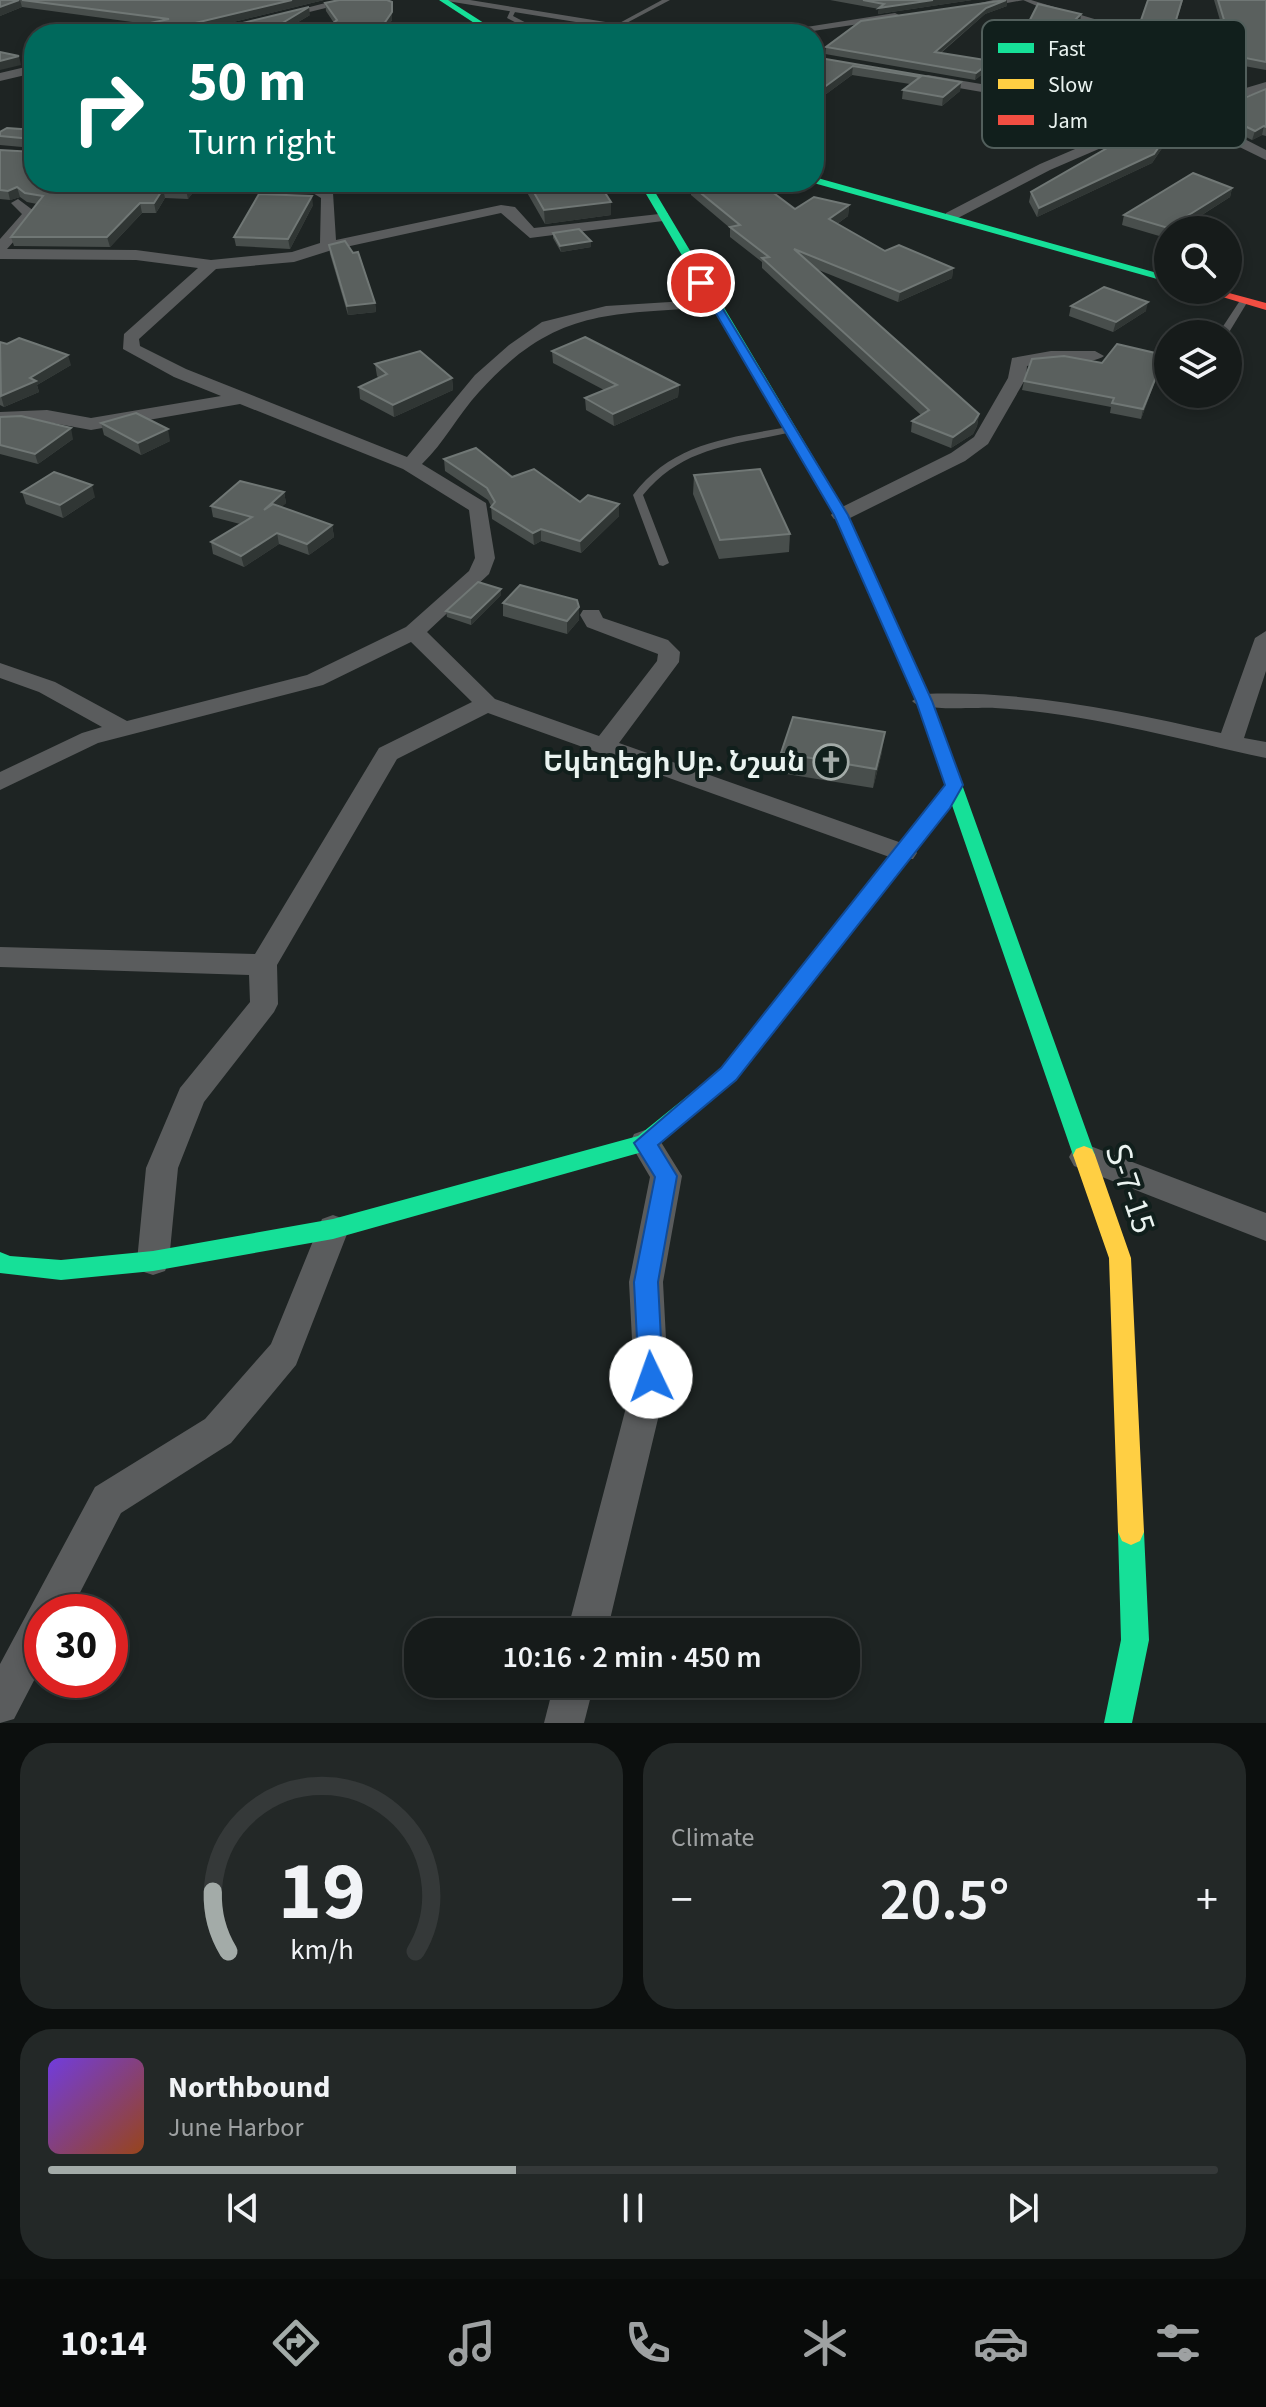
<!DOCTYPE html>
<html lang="en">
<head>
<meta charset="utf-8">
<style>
  :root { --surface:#161b1a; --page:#232827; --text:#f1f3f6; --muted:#9ea1a2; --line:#353939; --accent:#a3aba8 }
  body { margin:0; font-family:"Source Sans 3","Noto Sans Armenian",sans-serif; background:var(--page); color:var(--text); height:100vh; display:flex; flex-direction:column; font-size:30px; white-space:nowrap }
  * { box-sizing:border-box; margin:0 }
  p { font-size:26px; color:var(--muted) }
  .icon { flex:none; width:44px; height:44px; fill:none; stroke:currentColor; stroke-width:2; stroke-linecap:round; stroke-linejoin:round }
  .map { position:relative; height:1723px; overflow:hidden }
  .details { display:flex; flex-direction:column; gap:20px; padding:20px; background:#0c0f0e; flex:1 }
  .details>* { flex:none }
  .top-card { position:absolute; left:24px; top:24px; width:800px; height:168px; border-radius:32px; box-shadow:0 4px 12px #0003,0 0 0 2px var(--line); background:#00695c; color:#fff; overflow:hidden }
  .controls { position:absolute; left:1154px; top:216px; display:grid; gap:16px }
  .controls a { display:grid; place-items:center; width:88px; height:88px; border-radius:50%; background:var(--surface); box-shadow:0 4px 12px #0003,0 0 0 2px var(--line); font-size:40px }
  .speed { position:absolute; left:24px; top:1594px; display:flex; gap:16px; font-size:40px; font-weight:700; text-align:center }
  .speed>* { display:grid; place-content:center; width:104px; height:104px; border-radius:50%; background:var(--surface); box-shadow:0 4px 12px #0003,0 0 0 2px var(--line); line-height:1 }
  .speed .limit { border:12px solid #d22; background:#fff; color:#111 }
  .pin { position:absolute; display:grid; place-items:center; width:68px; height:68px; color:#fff; margin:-34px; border:4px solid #fff; border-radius:50%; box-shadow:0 2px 8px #0007 }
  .me { position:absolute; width:88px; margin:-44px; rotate:357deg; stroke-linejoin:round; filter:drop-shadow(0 0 6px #0008) }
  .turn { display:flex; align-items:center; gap:28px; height:168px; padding:0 32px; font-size:36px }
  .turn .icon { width:104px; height:104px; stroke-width:2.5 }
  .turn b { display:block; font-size:56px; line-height:68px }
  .big { font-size:60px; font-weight:600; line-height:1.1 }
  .details .tile { flex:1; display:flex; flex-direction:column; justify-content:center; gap:12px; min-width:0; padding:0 28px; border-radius:32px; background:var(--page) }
  .details .dial { align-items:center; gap:0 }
  .dial svg { height:208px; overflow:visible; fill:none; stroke:var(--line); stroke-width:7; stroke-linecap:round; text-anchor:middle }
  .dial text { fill:var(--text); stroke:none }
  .song { display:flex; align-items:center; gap:24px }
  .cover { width:96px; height:96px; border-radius:12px; background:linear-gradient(135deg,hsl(260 70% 55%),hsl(20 70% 35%)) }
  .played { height:8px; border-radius:4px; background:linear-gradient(90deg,var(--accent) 40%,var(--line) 40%) }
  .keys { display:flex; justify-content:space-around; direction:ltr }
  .heat { display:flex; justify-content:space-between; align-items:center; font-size:44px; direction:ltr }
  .details .tiles { flex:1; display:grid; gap:20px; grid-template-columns:1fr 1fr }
  .tile:last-child { grid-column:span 2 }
  .trip { position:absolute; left:404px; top:1618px; width:456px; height:80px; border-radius:32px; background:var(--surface); box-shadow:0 4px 12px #0003,0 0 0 2px var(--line); font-weight:600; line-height:80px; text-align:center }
  .menu { display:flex; height:128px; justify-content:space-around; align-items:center; background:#090b0a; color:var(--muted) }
  .menu .icon { width:56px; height:56px }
  .menu .selected { color:var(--accent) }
  .menu b { font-size:36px; color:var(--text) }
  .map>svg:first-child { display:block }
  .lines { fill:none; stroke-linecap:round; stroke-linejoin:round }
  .lane { fill:#5a5c5d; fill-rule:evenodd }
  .street { fill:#5a5c5d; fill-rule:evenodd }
  .fast { fill:#16e098; fill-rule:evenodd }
  .slow { fill:#ffcf43; fill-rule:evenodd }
  .jam { fill:#f24e42; fill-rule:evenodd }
  .wall { fill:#484e4c }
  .shaded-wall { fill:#303634 }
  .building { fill:#5a605e; stroke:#707775; stroke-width:2 }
  .route { fill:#1a73e8; stroke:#114b97; stroke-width:2 }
  .labels { text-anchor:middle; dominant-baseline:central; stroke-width:8; stroke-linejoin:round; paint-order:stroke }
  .poi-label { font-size:28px; font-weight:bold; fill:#eaf3f0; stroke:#111f1c; text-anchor:end }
  .near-street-label { font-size:34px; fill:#eaf3f0; stroke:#111f1c }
  .key { fill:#111f1c; stroke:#525f5c; stroke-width:2 }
  .key-label { font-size:22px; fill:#eaf3f0 }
</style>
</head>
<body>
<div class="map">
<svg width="1266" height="1723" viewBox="0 0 1266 1723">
  <rect width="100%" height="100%" fill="#1e2423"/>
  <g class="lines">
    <g class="lane">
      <path d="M662 0H670L619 27 614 26Z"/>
      <path d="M1023 0H1031L1111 24 1115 53 1157 122H1151L1109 53 1106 26 1044 9Z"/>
      <path d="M511 9 516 10 513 16 536 28 533 34H527L530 30 507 18Z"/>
      <path d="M1244 298 1248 301 1228 334H1218L1241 299Z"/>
      <path d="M788 427 792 428V432C735 445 683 446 643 495L669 563 663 566 659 565 633 495C672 443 728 438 788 427Z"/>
    </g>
    <g class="street">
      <path d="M337 0H358L277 20 271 17Z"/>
      <path d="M441 0H470L680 34H650Z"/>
      <path d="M993 0H1024L974 9 968 6Z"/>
      <path d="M895 13 901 16 899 18 793 34H762Z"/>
      <path d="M34 65V73L0 81V73Z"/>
      <path d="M928 75 1158 114 1266 82V90L1176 118 1225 129 1266 150V160L1215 135 1159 123 1050 170 956 219H946V213L1040 164 1143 120 924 82V76Z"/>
      <path d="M295 182H313L333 193 336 240 501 205 515 207 534 228 668 213V219L663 221 530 238 501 213 332 250 294 262 216 269 139 339 140 346 186 369 407 457 475 375 509 345 542 322 606 306 718 299V305L712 307C607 315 555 308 479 392 458 415 444 443 422 464L486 503 495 558 489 574 427 632 495 699 599 736 657 661 658 654 587 627 580 615 583 610H599L603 618 668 640 680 652 679 662 619 743 913 847 917 853 913 859H895L488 713 397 759 277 965 278 1004 274 1012 204 1102 178 1168 169 1261 165 1271 153 1275 141 1271 137 1261 146 1168 180 1088 250 1002 249 975 0 967V947L255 954 379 748 472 702 411 642 323 685 98 743 0 790V772L82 733 102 727 39 692 0 678V663L55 682 127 721 307 675 406 627 469 571 475 558 469 510 403 469 240 404 91 430 47 422 0 424V412L47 410 91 418 221 396 174 377 123 349 124 334 198 268 136 260 0 259V239L22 214 11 203 18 199 38 214 7 249 136 250 211 260 292 252 320 243 321 198Z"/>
      <path d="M1051 351H1095L1104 356C1094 365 1044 362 1027 366L1026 378 988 444 965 461 848 519H834L831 515 834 511 951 453 974 437 1008 378 1012 358Z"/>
      <path d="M1266 631V671L1244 738 1266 742V758C1177 739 1087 713 995 708 979 707 920 712 912 701L924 694C1026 690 1123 711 1221 733L1255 638Z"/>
      <path d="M645 1130 656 1134 682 1176 663 1282 668 1377 607 1632H567L634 1377 629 1282 650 1177 630 1143 634 1134Z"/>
      <path d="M1085 1144 1266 1213V1241L1074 1166 1069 1157 1074 1148Z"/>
      <path d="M333 1215 344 1219 349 1229 296 1365 231 1443 121 1513 70 1612H42V1665L14 1719 0 1723V1664L95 1487 205 1419 271 1344 322 1219Z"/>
      <path d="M554 1684H594L584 1723H544Z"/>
    </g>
    <g class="fast">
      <path d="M439 0H448L501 34H491Z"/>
      <path d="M814 177 1168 276V282L810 182H814Z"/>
      <path d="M639 182H649L848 515 932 701 1095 1155 1092 1161 1084 1164 1076 1161 1073 1155 916 701 834 515Z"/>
      <path d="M875 884 881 885 884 890 881 895 736 1080 653 1149 333 1239 153 1271 61 1280 0 1273V1252L10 1256 61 1260 153 1251 333 1219 638 1136 722 1068 869 885Z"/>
      <path d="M1131 1519 1140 1523 1144 1532 1149 1640 1132 1723H1104L1121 1640 1118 1532 1122 1523Z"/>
    </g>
    <g class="slow">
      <path d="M954 779 963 785 960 789 881 895H869L866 890 869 885 948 781Z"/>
      <path d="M1084 1146 1092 1149 1095 1155 1131 1258 1144 1532 1140 1541 1131 1545 1122 1541 1118 1532 1109 1258 1073 1155 1076 1149Z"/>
    </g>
    <path class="jam" d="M1199 290H1218L1266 303V310Z"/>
  </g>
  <g class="wall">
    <path d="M0 0H324L204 29H218L310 15 278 34H99L147 24 22 7 0 16Z"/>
    <path d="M830 0H972L878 14 879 9Z"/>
    <path d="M1007 0V6L985 14 941 53 991 67 975 80 825 54 826 47Z"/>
    <path d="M1148 0H1183L1171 39 1137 35Z"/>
    <path d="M1214 0H1266V70L1233 64Z"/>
    <path d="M392 2V20L383 34H319L334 23 326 11 325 3Z"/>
    <path d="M1081 14 1080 22 1071 31 1099 92 1097 100 1044 91V89L1025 86 1026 81 1004 78 1005 69Z"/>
    <path d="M814 57 961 82 960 91 942 106 902 99 903 90 910 84 852 75 818 100H814Z"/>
    <path d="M1266 89V136L1262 135 1252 140 1222 125 1217 117 1220 108Z"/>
    <path d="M1094 115 1064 147 996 133 997 125Z"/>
    <path d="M1177 121 1175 129 1152 163 1037 217 1029 202 1031 192Z"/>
    <path d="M34 130V182H201L188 199 165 198 156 213H142L110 247 14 246 11 237 37 204 27 202 20 197 10 200 0 199V150L34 152 33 148 0 145V132Z"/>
    <path d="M521 182H528L611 215 545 224Z"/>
    <path d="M691 185 795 209 849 205 848 216 837 224 885 251 953 268 952 278 898 302 816 269 979 414 977 426 973 434 951 448 911 432 912 421 921 415 762 268V262L730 237V228L691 195Z"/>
    <path d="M1232 188 1230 197 1166 238 1122 225 1124 215Z"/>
    <path d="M313 205 290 249 236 246 234 237Z"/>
    <path d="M553 233 591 241V247L561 252 553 238Z"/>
    <path d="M329 245 375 303 376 312 348 315 330 254Z"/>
    <path d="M1071 306 1146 311 1113 332 1069 316Z"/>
    <path d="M0 342 71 365 37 385 39 392 4 407 0 405Z"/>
    <path d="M552 351 679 385 678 397 614 426 586 410 585 398 604 390 553 363Z"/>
    <path d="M1102 363 1167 366 1155 381 1141 419 1110 413 1111 407 1022 390 1024 381Z"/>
    <path d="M375 364 452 378 453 390 394 417 360 399 359 387 379 378 377 376Z"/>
    <path d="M0 417 73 439 38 464 0 454Z"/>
    <path d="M101 423 170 441 141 455 104 435Z"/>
    <path d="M444 459 512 477 619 516 581 553 541 541 534 545 492 519 491 506 488 500 445 471Z"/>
    <path d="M694 475 790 534 789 552 719 559 693 494Z"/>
    <path d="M22 492 95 497 63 518 26 504Z"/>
    <path d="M284 492 286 503 281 507 332 525 334 537 309 555 279 544 244 567 213 554 211 542 240 524 213 517 211 506Z"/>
    <path d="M501 595 471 625 447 617 446 611Z"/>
    <path d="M503 603 579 620 567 634 503 616Z"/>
    <path d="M882 752 873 788 780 773 781 753Z"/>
  </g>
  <g class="shaded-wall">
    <path d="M20 0 22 7 0 16V7Z"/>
    <path d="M292 0H324L196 31 195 23Z"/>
    <path d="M933 0H972L878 14 879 8Z"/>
    <path d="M1007 0V6L985 14 934 58 935 52 986 8Z"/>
    <path d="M392 2V20L383 34H377Z"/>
    <path d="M309 7 310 15 278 34H264Z"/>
    <path d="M1081 14 1080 22 1063 39 1065 30Z"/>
    <path d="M19 56 21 65 0 70V61Z"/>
    <path d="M992 61 991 67 975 80 976 73Z"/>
    <path d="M853 66 852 75 818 100 819 91Z"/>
    <path d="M961 82 960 91 942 106 943 97Z"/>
    <path d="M1096 107 1094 115 1064 147 1066 139Z"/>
    <path d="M1177 121 1175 129 1152 163 1037 217 1039 208Z"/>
    <path d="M1264 126 1262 135 1252 140 1255 131Z"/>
    <path d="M192 182H201L188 199 186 190Z"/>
    <path d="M17 187 20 197 10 200 8 191Z"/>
    <path d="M1232 188 1230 197 1178 230H1168V237L1166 238 1168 228Z"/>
    <path d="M163 189 165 198 156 213 154 203Z"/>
    <path d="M312 196 313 205 290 249 288 239Z"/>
    <path d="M611 202V215L545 224 544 210Z"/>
    <path d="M140 203 142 213 110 247 107 237Z"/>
    <path d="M849 205 848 216 828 230 829 219Z"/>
    <path d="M591 241V247L561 252 560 246Z"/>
    <path d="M953 268 952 278 898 302 900 292Z"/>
    <path d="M1148 302 1146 311 1113 332 1116 322Z"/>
    <path d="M375 303 376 312 348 315 347 306Z"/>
    <path d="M68 355 71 365 37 385 39 392 4 407 1 396Z"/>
    <path d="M1168 357 1167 366 1155 381 1141 419 1143 409 1158 372Z"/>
    <path d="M452 378 453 390 394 417 393 405Z"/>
    <path d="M679 385 678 397 614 426 613 414Z"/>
    <path d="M979 414 977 426 973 434 951 448 953 437Z"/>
    <path d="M71 428 73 439 38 464 35 454Z"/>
    <path d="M168 429 170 441 141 455 138 443Z"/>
    <path d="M92 485 95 497 63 518 60 505Z"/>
    <path d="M284 492 286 503 266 521 264 510Z"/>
    <path d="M619 504V516L581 553 580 541Z"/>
    <path d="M332 525 334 537 309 555 307 544Z"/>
    <path d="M541 529V541L534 545 533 533Z"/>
    <path d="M277 533 279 544 244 567 241 556Z"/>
    <path d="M501 589V595L471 625V618Z"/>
    <path d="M579 607V620L567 634V621Z"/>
    <path d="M885 732 882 752 873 788 876 769Z"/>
  </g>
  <g class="building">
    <path d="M0 0H19L0 7Z"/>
    <path d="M22 0H292L195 23 196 29H218L309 7 264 34H99L169 19Z"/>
    <path d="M339 0H387L392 2V12L377 34H319L337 20 325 3Z"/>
    <path d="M863 0H933L879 8 884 4Z"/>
    <path d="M1006 0 986 8 935 52 992 61 976 73 826 47 861 21Z"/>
    <path d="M1148 0H1182L1173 30 1139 26Z"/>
    <path d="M1218 0H1266V62L1235 56Z"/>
    <path d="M1038 4 1081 14 1065 30 1106 34 1099 92 1046 83 1048 80 1027 77 1030 73 1005 69Z"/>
    <path d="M0 52 19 56 0 61Z"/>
    <path d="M814 57 961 82 943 97 903 90 920 77 853 66 819 91 814 90Z"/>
    <path d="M1266 89V127L1264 126 1255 131 1224 116 1220 108Z"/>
    <path d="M1161 117 1177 121 1154 154 1039 208 1031 192Z"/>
    <path d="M7 128 34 130V182H192L186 190 163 189 154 203H140L107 237H11L43 196 25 193 17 187 8 191 0 190V150L34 152 32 139 0 136V132Z"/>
    <path d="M1193 173 1232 188 1168 228 1124 215Z"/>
    <path d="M528 182H598L611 202 544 210Z"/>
    <path d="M709 182H759L795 209 814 197 849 205 829 219 885 251 899 245 953 268 900 292 794 249 979 414 974 422 953 437 912 421 929 410 762 258 769 257 730 227 740 225 691 185Z"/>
    <path d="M259 194 312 196 288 239 234 237Z"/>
    <path d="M579 229 591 241 560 246 553 233Z"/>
    <path d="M345 241 353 253 358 252 375 303 347 306 329 245Z"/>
    <path d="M1104 287 1148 302 1116 322 1071 306Z"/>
    <path d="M585 337 679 385 613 414 585 398 617 385 552 351Z"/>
    <path d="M19 338 68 355 30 378 36 381 1 396 0 342 7 344Z"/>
    <path d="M1117 344 1168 356 1158 372 1143 409 1112 403 1114 398 1024 381 1032 359 1064 356 1102 363Z"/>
    <path d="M420 351 452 378 393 405 359 387 387 374 375 364Z"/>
    <path d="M136 413 168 429 138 443 101 423Z"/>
    <path d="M21 416 71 428 35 454 0 445V417Z"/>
    <path d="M476 448 512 477 534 469 580 502 588 495 619 504 580 541 541 529 533 533 491 507 495 502 487 488 444 459Z"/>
    <path d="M760 469 790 534 720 540 694 475Z"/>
    <path d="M54 472 92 485 60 505 22 492Z"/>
    <path d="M240 481 284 492 264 510 273 504 332 525 307 544 277 533 241 556 211 542 252 517 211 506Z"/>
    <path d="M478 582 501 589 471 618 446 611Z"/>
    <path d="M520 585 577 600 579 607 567 621 503 603Z"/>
    <path d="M793 717 885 732 876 769 781 753Z"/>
  </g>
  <path class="route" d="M697 281 707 283 848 515 932 701 963 785 950 808 736 1080 658 1145 677 1176 658 1282 663 1377 660 1385 651 1389 643 1385 639 1377 634 1282 655 1177 634 1143 721 1068 945 785 916 701 834 515Z"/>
  <defs>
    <symbol id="church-ring" viewBox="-11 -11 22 22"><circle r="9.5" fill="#111f1c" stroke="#a3aba8" stroke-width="1.5"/><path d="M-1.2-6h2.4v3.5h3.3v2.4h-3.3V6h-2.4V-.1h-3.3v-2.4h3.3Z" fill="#a3aba8"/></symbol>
  </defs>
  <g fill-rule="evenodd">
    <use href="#church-ring" x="811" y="742" width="40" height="40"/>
  </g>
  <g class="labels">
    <g class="poi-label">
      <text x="805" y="762">Եկեղեցի Սբ. Նշան</text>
    </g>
    <g class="near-street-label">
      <text transform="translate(1130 1189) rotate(71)">Տ-7-15</text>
    </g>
  </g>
  <rect x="982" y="20" width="264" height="128" rx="12" class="key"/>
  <rect x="998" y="43" width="36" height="10" fill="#16e098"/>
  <rect x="998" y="79" width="36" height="10" fill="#ffcf43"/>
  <rect x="998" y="115" width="36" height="10" fill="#f24e42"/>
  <g class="key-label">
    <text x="1048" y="56">Fast</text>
    <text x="1048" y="92">Slow</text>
    <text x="1048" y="128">Jam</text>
  </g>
</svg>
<div class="controls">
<a><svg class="icon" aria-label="search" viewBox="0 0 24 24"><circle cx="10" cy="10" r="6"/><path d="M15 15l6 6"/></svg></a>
<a><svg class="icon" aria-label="layers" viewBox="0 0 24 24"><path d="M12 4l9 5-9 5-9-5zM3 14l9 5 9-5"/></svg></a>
</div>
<div class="speed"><div class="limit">30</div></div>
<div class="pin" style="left:701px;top:283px;background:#d93025"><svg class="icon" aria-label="arrive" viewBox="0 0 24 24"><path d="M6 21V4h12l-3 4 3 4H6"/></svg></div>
<svg class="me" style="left:651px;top:1377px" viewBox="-20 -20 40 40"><circle r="19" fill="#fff"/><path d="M0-13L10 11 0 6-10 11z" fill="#1a73e8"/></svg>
<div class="trip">10:16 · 2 min · 450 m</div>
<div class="top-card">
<div class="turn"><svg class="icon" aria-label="right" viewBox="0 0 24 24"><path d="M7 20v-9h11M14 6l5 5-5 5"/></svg><div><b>50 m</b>Turn right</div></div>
</div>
</div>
<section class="details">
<div class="tiles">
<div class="tile dial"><svg viewBox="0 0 100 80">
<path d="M14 69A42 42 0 1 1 86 69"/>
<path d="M14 69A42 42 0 0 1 8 46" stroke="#a3aba8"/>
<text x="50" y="56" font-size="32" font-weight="700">19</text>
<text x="50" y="72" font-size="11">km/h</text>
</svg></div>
<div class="tile"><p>Climate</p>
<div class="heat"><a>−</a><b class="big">20.5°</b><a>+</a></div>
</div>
<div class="tile">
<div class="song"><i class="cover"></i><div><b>Northbound</b><p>June Harbor</p></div></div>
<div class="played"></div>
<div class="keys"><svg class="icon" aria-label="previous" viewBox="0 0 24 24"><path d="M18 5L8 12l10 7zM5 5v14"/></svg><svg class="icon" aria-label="pause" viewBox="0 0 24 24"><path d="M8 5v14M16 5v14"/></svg><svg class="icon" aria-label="next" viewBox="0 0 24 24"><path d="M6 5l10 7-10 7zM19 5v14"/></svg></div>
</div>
</div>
</section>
<nav class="menu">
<b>10:14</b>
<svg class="icon selected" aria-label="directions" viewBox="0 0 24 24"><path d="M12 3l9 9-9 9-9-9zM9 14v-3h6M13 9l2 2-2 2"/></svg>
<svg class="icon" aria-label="music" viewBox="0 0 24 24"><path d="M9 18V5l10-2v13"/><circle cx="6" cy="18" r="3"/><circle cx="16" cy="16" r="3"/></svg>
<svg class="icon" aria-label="phone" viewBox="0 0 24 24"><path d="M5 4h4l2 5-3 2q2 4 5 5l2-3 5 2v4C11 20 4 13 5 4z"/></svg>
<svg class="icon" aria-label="climate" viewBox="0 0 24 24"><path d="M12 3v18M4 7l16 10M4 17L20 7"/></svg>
<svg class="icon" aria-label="car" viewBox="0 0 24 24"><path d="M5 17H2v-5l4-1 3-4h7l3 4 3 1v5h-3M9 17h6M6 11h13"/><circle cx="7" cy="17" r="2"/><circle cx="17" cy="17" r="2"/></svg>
<svg class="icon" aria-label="filters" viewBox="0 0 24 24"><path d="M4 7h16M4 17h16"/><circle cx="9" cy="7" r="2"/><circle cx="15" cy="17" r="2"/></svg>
</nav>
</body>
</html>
